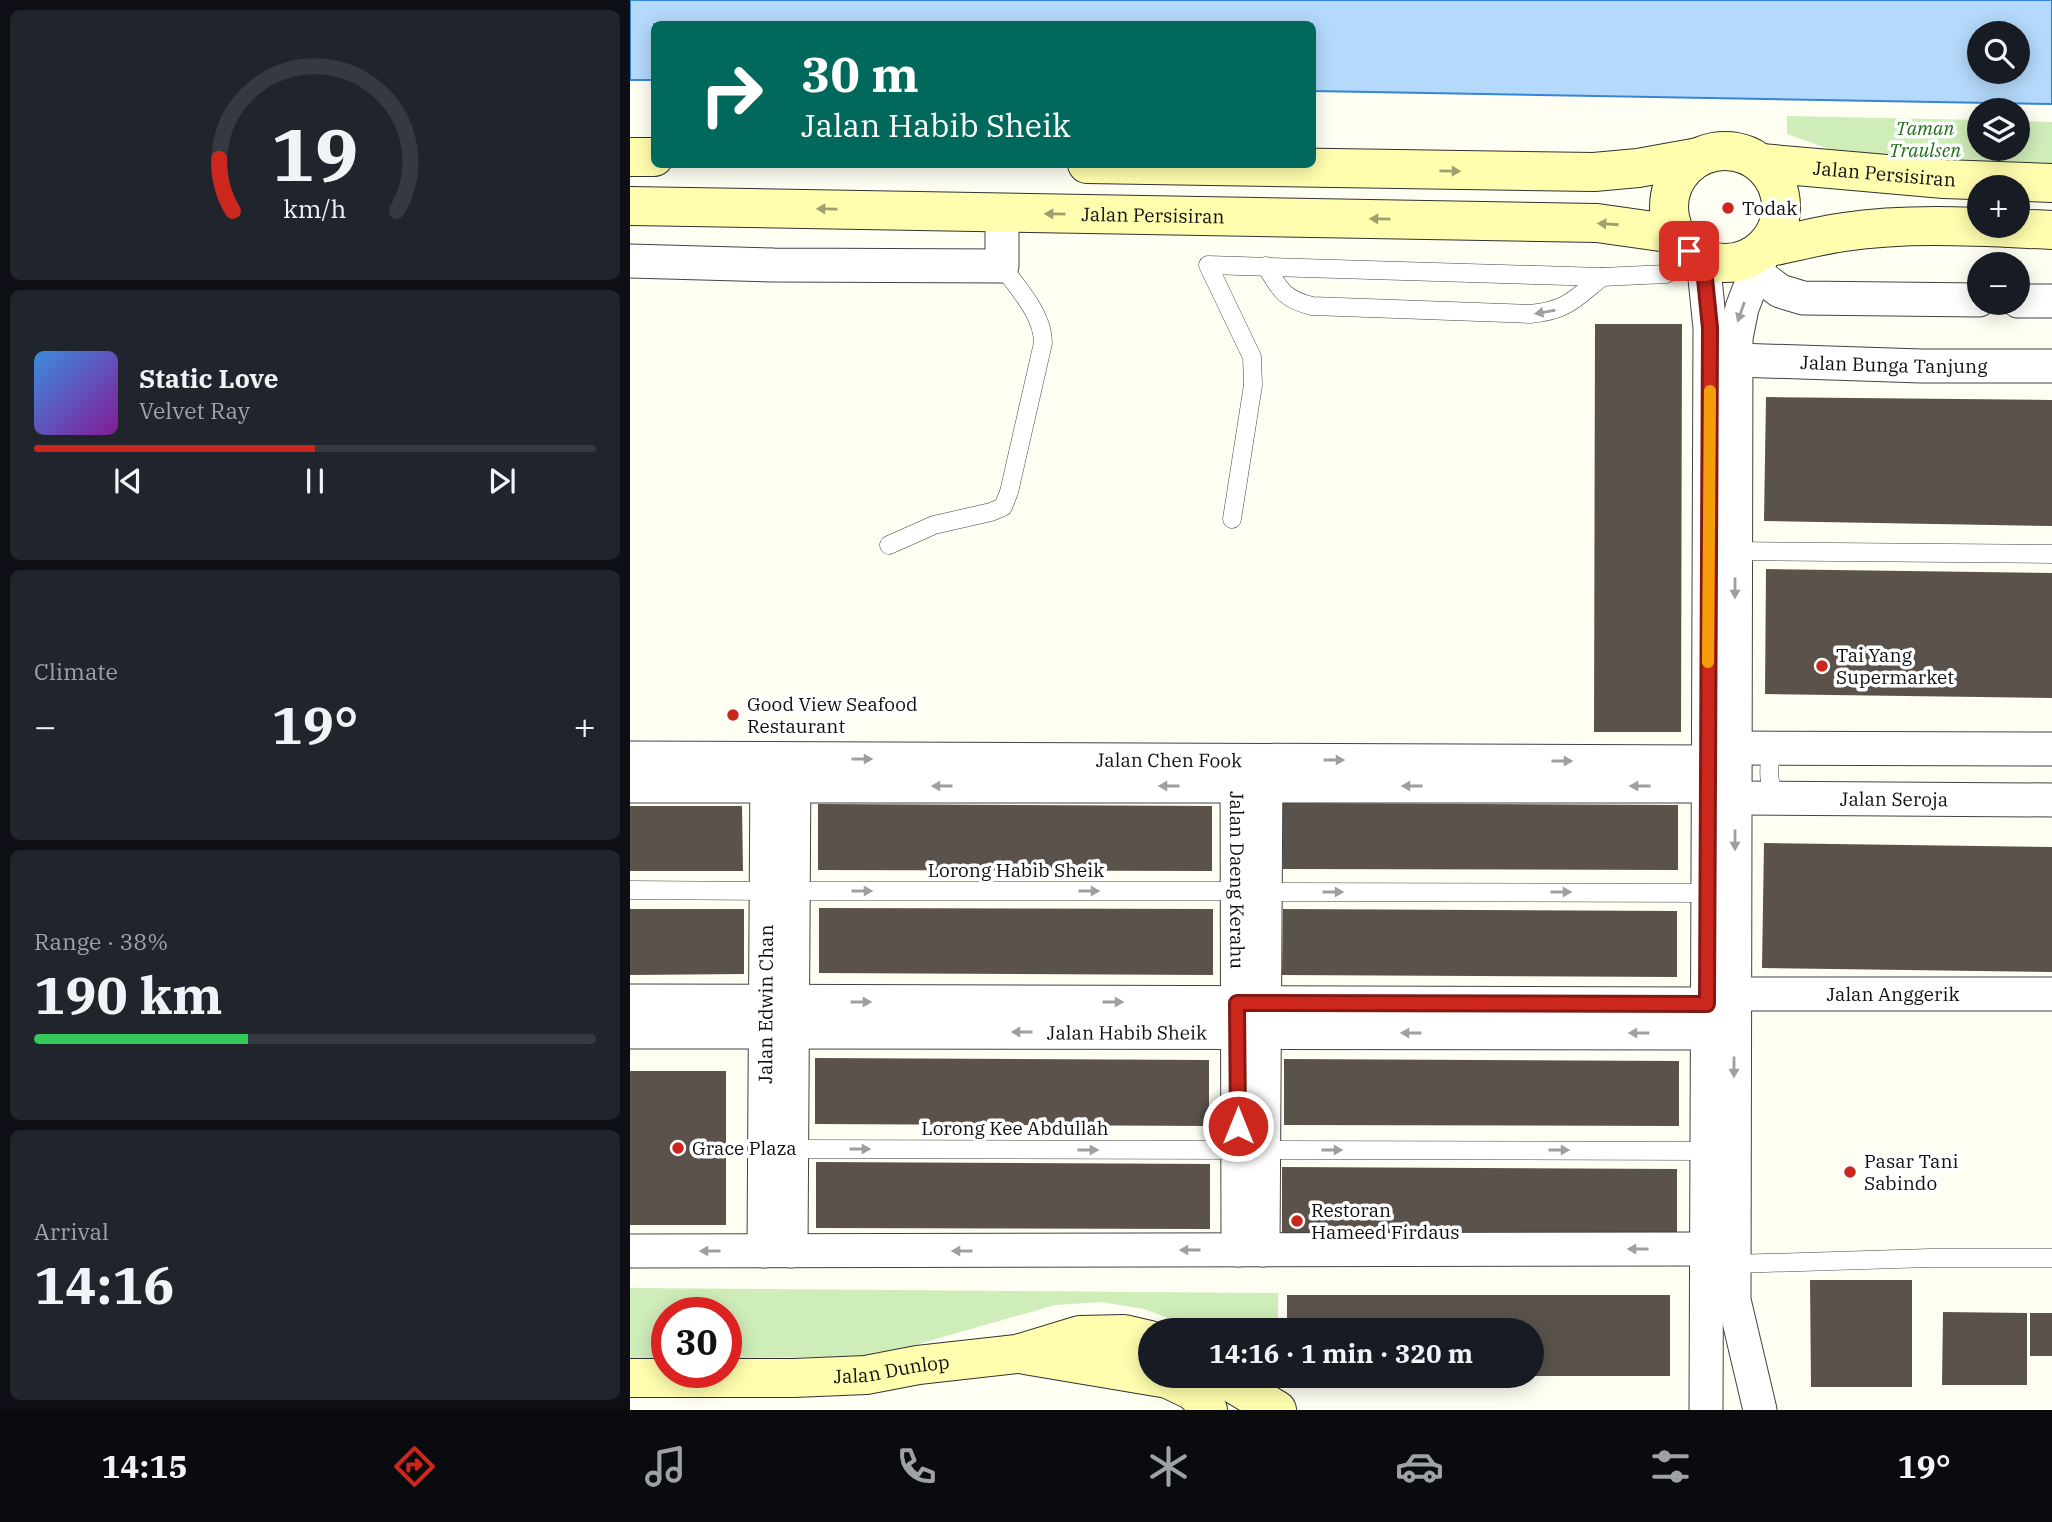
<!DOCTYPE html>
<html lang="en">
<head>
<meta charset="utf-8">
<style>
  :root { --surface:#171b24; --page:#20242c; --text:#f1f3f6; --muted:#9ea1a6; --line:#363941; --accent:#cb271d }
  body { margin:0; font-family:"IBM Plex Serif",serif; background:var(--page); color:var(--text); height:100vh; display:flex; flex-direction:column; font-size:26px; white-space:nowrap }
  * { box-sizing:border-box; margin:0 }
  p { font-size:23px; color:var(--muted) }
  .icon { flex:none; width:38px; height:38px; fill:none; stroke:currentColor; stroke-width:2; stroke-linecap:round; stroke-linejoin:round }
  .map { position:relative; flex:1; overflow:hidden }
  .panel { display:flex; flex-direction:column; gap:10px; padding:10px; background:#0d0f14; width:630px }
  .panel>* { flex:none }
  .top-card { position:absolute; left:21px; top:21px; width:665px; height:147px; border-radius:10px; box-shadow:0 4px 18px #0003; background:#00695c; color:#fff; overflow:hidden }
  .tools { position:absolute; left:1337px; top:21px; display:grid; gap:14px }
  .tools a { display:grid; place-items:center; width:63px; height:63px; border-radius:50%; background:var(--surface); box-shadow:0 4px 18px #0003; font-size:35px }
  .speed { position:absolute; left:21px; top:1297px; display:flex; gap:14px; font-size:35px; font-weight:700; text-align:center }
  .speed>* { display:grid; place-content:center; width:91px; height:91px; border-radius:50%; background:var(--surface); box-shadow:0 4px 18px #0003; line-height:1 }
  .speed .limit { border:10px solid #d22; background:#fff; color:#111 }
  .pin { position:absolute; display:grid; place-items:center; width:60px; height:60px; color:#fff; margin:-30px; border-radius:14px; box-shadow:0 4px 10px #0006 }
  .me { position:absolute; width:77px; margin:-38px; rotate:0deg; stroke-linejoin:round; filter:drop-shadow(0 0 5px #0008) }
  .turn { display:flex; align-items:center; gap:24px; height:147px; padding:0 35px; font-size:32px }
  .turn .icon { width:91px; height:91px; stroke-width:2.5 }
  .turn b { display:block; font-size:49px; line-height:60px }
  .big { font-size:52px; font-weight:700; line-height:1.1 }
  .panel .tile { flex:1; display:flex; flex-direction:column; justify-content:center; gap:10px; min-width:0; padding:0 24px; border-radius:10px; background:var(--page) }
  .panel .dial { align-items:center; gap:0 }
  .dial svg { height:182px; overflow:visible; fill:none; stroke:var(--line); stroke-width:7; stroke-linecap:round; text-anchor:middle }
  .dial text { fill:var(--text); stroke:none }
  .song { display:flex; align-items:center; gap:21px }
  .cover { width:84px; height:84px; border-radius:10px; background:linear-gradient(135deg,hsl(210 70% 55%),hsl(290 70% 35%)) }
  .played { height:7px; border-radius:4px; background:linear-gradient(90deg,var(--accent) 50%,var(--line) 50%) }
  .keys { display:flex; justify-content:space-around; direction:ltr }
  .heat { display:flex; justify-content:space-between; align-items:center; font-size:38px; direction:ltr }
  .charge { height:10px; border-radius:5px; background:linear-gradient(90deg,#34c759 38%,var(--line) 0) }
  .trip { position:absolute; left:508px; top:1318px; width:406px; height:70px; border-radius:35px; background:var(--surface); box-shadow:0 4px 18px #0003; font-weight:700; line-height:70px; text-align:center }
  .tab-bar { display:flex; height:112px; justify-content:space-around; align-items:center; background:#090b0e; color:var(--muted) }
  .tab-bar .icon { width:49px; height:49px }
  .tab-bar .on { color:var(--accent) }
  .tab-bar b { font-size:32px; color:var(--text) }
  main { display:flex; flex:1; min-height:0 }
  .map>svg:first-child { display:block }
  .green { fill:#cfedb9 }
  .water { fill:#b4d9fa; stroke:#3686d6; stroke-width:2; fill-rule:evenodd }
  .building { fill:#5a524b }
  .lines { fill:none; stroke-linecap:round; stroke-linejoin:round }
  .lane-casing { stroke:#434343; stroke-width:19 }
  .street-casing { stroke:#434343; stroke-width:35 }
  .secondary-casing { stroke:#323232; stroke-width:40 }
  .lane { stroke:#fff; stroke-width:18 }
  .street { stroke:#fff; stroke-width:33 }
  .secondary { stroke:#fffeae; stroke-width:38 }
  .oneway { fill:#9f9f6f }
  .oneway2 { fill:#9f9f9f }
  .route-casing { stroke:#841913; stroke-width:18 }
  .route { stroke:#cb271d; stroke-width:12 }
  .slow { stroke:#f59e0b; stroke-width:12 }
  .poi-dot { fill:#cb271d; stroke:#fff; stroke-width:2.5 }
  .labels { text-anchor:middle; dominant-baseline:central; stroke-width:7; stroke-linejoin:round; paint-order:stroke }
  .park-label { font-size:19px; font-style:italic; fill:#236e1b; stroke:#fff }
  .street-label { font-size:19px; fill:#101010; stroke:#fff }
  .poi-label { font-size:19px; fill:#101010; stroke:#fff; text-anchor:start }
</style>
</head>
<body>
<main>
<section class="panel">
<div class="tile dial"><svg viewBox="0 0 100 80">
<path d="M14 69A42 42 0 1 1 86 69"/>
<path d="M14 69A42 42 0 0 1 8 46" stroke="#cb271d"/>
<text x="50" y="56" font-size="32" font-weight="700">19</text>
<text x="50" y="72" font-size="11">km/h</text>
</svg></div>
<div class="tile">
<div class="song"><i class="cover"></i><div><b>Static Love</b><p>Velvet Ray</p></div></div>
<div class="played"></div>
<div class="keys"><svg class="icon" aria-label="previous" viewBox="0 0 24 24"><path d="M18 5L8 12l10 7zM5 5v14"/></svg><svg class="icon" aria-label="pause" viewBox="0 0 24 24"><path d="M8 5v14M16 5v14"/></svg><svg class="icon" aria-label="next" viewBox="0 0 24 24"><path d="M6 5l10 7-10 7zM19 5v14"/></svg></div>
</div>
<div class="tile"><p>Climate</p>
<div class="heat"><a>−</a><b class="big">19°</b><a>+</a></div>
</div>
<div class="tile"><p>Range · 38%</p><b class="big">190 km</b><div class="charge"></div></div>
<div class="tile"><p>Arrival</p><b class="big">14:16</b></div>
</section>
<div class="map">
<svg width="1422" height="1410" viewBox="0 0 1422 1410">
  <rect width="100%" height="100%" fill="#fffef3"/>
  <g class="green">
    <path d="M1157 116 1349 120V149H1388V121L1422 122V164L1213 154 1157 134Z"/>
    <path d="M0 1288 648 1293V1330H571L514 1309 471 1302 425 1305 271 1349 226 1357 96 1358V1312H37V1358L0 1359Z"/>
  </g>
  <path class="water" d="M0 0H1422V104L683 91 682 24H24V80H0ZM1349 33H1388V72H1349Z"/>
  <g class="building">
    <path d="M965 324H1052L1051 732H964Z"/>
    <path d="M1136 397 1422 400V526L1134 521Z"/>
    <path d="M1136 569 1422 573V698L1135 694Z"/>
    <path d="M653 803 1048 805V870L653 869Z"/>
    <path d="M188 804 582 806V871L188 870Z"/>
    <path d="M0 806H112L113 871H0Z"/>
    <path d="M1134 843 1422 847V972L1132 968Z"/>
    <path d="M189 908 583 909V975L189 973Z"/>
    <path d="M0 909H114V974L0 975Z"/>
    <path d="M653 909 1047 911V977L652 975Z"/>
    <path d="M185 1058 579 1060V1126L185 1124Z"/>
    <path d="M654 1059 1049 1061V1126L654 1125Z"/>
    <rect x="0" y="1071" width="96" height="154"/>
    <path d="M186 1162 580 1164V1229L186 1228Z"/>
    <path d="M652 1167 1047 1169V1235L652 1233Z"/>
    <path d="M1180 1280H1282V1387H1181Z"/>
    <path d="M657 1295H1040V1376H901V1330H657Z"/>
    <path d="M1313 1312 1397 1313V1385H1312Z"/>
    <rect x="1400" y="1313" width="22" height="43"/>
  </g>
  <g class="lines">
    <defs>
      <g id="lane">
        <path d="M636 266C650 290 654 299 682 306L900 314C936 311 945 299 972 277"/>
        <path d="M602 519 623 385 622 357 578 265 972 277 1036 274 1046 269 1059 251"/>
        <path d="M259 545 304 525 361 512 373 507 379 492 413 343C413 314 388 289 372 266"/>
        <path d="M1105 551 1422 554"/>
        <path d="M1150 749 1140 761C1138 777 1138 791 1155 798"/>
        <path d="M0 890 136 891"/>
        <path d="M164 891H607"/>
        <path d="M635 892 1078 893"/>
        <path d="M162 1149 607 1150"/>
        <path d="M633 1150 1076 1151"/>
        <path d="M1104 1264 1300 1258H1422"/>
      </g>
      <g id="street">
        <path d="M1073 259 1080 328 1076 1410"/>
        <path d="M0 261 144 265 372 266V213"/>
        <path d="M1126 273 1150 291 1173 298 1349 300"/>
        <path d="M1388 301H1422"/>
        <path id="s1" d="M1106 360 1291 366H1422"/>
        <path d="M1105 748 1422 749"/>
        <path id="s2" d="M0 758 1078 762"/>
        <path id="s3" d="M607 766 608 1250"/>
        <path d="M0 786H1078"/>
        <path id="s4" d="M1105 798 1422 800"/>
        <path id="s5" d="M1104 994H1422"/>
        <path d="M0 1001 1077 1004"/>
        <path id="s6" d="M0 1032 1077 1033"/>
        <path d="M633 1250 636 766"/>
        <path d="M0 1251 1076 1249"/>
        <path id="s7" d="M134 1251 137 763"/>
        <path d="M161 1251 164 765"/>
        <path d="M1130 1410 1104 1300 1106 338 1112 308 1135 248"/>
      </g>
      <g id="secondary">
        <circle cx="1095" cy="207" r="56"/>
        <path d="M0 157H24"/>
        <path id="s8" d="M1131 163 1314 179 1422 183"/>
        <path d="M457 164 964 172 1008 168 1069 157"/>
        <path id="s9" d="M0 206 967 223 1045 234"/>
        <path d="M1135 248C1161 243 1187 236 1214 232 1282 222 1353 227 1422 230"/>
        <path d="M395 1355 538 1379 563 1391 571 1399 578 1410"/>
        <path d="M590 1376 647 1410"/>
        <path id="s10" d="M0 1378H164L236 1375 288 1365 387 1354 450 1335 494 1334 520 1340"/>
      </g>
    </defs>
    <use href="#lane" class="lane-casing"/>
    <use href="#street" class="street-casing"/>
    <use href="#secondary" class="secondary-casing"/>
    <use href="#lane" class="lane"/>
    <use href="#street" class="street"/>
    <use href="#secondary" class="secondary"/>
  </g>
  <defs><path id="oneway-solid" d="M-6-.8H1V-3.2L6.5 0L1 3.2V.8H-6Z" transform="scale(1.75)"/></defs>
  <g class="oneway">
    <use href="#oneway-solid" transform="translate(820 171) rotate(1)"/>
    <use href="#oneway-solid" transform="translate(197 209) rotate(-179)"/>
    <use href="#oneway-solid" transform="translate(425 214) rotate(-179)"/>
    <use href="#oneway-solid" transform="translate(750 219) rotate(-179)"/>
    <use href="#oneway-solid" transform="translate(978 224) rotate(-176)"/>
  </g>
  <g class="oneway2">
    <use href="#oneway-solid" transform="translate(915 312) rotate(170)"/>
    <use href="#oneway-solid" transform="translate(1111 312) rotate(109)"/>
    <use href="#oneway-solid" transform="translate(1105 588) rotate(90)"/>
    <use href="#oneway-solid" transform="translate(232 759)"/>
    <use href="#oneway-solid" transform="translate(704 760)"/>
    <use href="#oneway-solid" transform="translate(932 761)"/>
    <use href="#oneway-solid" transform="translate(312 786) rotate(-180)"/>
    <use href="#oneway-solid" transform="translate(539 786) rotate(-180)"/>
    <use href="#oneway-solid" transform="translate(782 786) rotate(180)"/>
    <use href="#oneway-solid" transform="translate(1010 786) rotate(180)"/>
    <use href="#oneway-solid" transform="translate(1105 840) rotate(90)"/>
    <use href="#oneway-solid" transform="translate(232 891)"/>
    <use href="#oneway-solid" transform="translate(459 891)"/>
    <use href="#oneway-solid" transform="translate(703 892)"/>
    <use href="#oneway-solid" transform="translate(931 892)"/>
    <use href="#oneway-solid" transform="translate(231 1002)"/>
    <use href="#oneway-solid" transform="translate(483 1002)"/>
    <use href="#oneway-solid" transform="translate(392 1032) rotate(-180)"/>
    <use href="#oneway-solid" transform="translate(781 1033) rotate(-180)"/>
    <use href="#oneway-solid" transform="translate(1009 1033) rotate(-180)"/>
    <use href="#oneway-solid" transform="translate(1104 1067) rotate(90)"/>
    <use href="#oneway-solid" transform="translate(230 1149)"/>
    <use href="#oneway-solid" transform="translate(458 1150)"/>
    <use href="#oneway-solid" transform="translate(702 1150)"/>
    <use href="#oneway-solid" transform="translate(929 1150)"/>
    <use href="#oneway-solid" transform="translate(1008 1249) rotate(180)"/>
    <use href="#oneway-solid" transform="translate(560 1250) rotate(180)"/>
    <use href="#oneway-solid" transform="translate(80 1251) rotate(180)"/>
    <use href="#oneway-solid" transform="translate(332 1251) rotate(180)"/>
  </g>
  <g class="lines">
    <defs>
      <path id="route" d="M608 1126 607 1003 1077 1004 1080 328 1073 259 1059 251"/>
    </defs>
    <use href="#route" class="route-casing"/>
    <use href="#route" class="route"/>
    <path class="slow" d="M1078 662 1080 391"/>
  </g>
  <g class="poi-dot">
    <circle cx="1098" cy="208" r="7"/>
    <circle cx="1192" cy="666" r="7"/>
    <circle cx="103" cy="715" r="7"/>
    <circle cx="48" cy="1148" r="7"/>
    <circle cx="1220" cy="1172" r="7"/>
    <circle cx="667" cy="1221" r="7"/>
  </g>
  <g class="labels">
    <g class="park-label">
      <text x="1295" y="128">Taman<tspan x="1295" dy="22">Traulsen</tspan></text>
    </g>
    <g class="street-label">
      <text stroke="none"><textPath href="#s8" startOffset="124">Jalan Persisiran</textPath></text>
      <text stroke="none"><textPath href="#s9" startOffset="523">Jalan Persisiran</textPath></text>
      <text stroke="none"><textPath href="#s1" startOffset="158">Jalan Bunga Tanjung</textPath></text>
      <text stroke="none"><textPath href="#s2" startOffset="539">Jalan Chen Fook</textPath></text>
      <text stroke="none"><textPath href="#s4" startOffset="159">Jalan Seroja</textPath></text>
      <text x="386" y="870">Lorong Habib Sheik</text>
      <text stroke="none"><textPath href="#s3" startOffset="114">Jalan Daeng Kerahu</textPath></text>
      <text stroke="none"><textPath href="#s5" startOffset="159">Jalan Anggerik</textPath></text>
      <text stroke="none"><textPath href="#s7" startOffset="247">Jalan Edwin Chan</textPath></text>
      <text stroke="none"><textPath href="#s6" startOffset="497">Jalan Habib Sheik</textPath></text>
      <text x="385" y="1128">Lorong Kee Abdullah</text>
      <text stroke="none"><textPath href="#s10" startOffset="262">Jalan Dunlop</textPath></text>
    </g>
    <g class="poi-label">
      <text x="1112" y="208">Todak</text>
      <text x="1206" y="655">Tai Yang<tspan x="1206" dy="22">Supermarket</tspan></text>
      <text x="117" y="704">Good View Seafood<tspan x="117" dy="22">Restaurant</tspan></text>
      <text x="62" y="1148">Grace Plaza</text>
      <text x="1234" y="1161">Pasar Tani<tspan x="1234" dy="22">Sabindo</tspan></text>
      <text x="681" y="1210">Restoran<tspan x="681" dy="22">Hameed Firdaus</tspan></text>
    </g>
  </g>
</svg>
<div class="tools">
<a><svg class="icon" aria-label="search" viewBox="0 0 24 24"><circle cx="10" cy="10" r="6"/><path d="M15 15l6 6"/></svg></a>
<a><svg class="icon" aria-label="layers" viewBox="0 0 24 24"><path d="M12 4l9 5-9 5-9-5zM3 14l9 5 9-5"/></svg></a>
<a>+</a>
<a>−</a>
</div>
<div class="speed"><div class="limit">30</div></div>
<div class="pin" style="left:1059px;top:251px;background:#d93025"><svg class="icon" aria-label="arrive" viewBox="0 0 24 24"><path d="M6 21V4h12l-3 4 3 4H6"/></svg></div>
<svg class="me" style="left:608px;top:1126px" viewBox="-20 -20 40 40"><circle r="17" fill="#cb271d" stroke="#fff" stroke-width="3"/><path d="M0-11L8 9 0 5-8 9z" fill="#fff"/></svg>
<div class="trip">14:16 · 1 min · 320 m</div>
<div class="top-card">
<div class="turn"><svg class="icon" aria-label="right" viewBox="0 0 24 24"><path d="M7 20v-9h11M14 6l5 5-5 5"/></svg><div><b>30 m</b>Jalan Habib Sheik</div></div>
</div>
</div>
</main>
<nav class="tab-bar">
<b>14:15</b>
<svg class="icon on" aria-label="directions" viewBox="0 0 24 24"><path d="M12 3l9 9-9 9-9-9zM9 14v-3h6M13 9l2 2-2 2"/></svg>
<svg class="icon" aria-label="music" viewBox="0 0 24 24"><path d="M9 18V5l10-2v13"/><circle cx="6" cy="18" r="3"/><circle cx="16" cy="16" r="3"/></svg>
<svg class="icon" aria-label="phone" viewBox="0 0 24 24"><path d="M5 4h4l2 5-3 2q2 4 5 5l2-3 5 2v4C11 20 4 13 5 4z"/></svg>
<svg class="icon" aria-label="climate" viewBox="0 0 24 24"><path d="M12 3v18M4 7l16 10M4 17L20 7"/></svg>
<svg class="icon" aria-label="car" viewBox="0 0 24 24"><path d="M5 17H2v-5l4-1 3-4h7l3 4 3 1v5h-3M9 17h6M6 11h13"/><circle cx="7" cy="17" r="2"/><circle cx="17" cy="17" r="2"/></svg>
<svg class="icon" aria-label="filters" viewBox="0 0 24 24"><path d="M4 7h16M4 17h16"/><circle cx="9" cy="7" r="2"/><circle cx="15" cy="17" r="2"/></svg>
<b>19°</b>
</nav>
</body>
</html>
